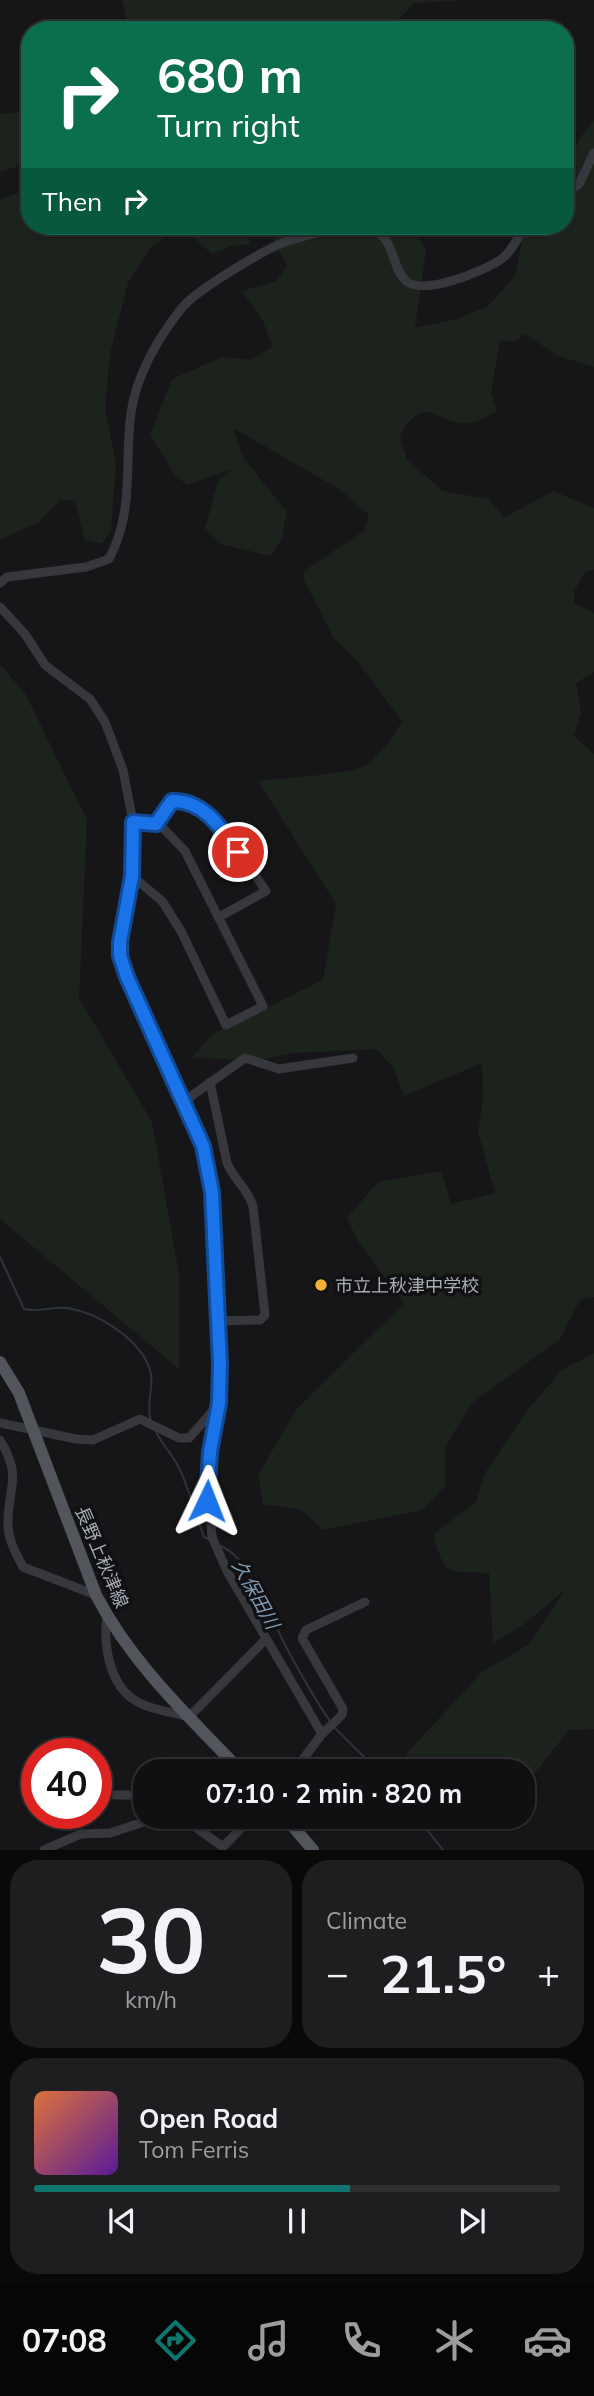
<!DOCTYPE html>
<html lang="en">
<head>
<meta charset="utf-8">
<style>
  :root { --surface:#101012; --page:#1e1e20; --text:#f1f3f6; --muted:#9c9d9f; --line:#303032; --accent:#0f766e }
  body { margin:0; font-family:Mulish,"Noto Sans JP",sans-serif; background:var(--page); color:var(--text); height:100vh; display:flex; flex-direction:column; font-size:26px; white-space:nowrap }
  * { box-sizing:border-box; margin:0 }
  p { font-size:23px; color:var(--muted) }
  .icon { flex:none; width:38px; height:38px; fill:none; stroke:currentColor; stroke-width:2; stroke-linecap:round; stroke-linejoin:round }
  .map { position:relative; height:1850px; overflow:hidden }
  .details { display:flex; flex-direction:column; gap:10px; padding:10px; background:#09090a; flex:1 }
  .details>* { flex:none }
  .hud { position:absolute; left:21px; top:21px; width:553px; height:214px; border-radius:28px; box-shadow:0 2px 5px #0004,0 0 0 2px var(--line); background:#0b6e4f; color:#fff; overflow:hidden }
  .speed { position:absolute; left:21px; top:1738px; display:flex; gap:14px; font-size:35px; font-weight:700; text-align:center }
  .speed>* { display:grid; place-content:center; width:91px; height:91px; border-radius:50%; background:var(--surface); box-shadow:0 2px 5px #0004,0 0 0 2px var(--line); line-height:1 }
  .speed .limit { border:10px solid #d22; background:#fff; color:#111 }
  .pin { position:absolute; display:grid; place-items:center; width:60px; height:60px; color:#fff; margin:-30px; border:4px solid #fff; border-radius:50%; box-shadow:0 2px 7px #0007 }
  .me { position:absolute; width:77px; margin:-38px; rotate:2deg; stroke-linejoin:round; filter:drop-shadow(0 0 5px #0008) }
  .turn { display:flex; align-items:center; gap:24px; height:147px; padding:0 21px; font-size:32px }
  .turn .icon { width:91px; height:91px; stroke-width:2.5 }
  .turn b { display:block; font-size:49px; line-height:60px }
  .then { display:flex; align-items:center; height:66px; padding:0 21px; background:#0003; gap:14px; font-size:26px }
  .big { font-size:52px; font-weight:700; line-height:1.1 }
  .details .tile { flex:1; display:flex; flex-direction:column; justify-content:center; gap:10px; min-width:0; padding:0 24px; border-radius:28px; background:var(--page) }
  .details .dial { align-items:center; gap:0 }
  .dial b { font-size:91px; line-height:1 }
  .song { display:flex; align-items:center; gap:21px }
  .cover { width:84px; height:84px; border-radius:10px; background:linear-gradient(135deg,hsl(20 70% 55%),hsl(270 70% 35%)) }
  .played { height:7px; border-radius:4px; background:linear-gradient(90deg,var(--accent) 60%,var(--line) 60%) }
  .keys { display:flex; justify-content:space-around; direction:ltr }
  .heat { display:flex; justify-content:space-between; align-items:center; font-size:38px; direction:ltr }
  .details .tiles { flex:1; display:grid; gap:10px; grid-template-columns:1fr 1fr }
  .tile:last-child { grid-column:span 2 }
  .trip { position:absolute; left:133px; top:1759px; width:402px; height:70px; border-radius:28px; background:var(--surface); box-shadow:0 2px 5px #0004,0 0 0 2px var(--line); font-weight:700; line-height:70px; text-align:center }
  .tabs { display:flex; height:112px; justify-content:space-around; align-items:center; background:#060607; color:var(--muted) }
  .tabs .icon { width:49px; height:49px }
  .tabs .on { color:var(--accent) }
  .tabs b { font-size:32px; color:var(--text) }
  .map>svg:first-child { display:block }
  .green { fill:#1c231d }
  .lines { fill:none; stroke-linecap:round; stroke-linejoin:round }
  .stream { stroke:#2c353c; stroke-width:2 }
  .minor { stroke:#37383d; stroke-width:9 }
  .major { stroke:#53555c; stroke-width:12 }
  .route-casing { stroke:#114b97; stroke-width:18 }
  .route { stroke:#1a73e8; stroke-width:12 }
  .poi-dot { fill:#f2b134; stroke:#111113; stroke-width:2.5 }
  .labels { text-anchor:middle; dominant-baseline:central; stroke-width:7; stroke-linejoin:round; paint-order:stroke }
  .poi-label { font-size:18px; fill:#a8adb8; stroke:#111113; text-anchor:start }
  .street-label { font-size:18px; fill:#a8adb8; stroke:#111113 }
  .water-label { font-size:19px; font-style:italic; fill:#7f9bb3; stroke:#111113 }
</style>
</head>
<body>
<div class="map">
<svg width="594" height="1850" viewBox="0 0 594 1850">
  <rect width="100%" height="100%" fill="#161618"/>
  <g class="green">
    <path d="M122 0H465L414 3 389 30H130Z"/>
    <path d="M30 111V162L0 172V114Z"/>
    <path d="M594 121V367L558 356 525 334 514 342 500 340 491 392 497 411C489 415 480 421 471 423 439 429 426 388 400 436L407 460 443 491 489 499 504 518 553 491 594 508V570L586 571 574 591V603L594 613V672L576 683 581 713 574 736 594 754V1297L580 1300 560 1339 472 1403 445 1447V1486L422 1510 323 1530 302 1510 263 1504 258 1475 296 1410 404 1303 358 1241 347 1218 378 1182 441 1171 451 1204 495 1193 478 1132 483 1100 482 1063 404 1096 393 1067 376 1049 294 1053 257 1060 192 1058 211 1035 323 980 336 904 258 781C281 778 351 775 367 764 381 754 394 736 402 721L358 662 333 637 304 580V571L364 531 369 515 339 489 233 428 243 457 287 512 281 540 270 556 221 544 205 528 218 481 232 469 187 485 175 475 150 435 172 379 222 357 251 360 272 347 263 321 242 291 276 281 287 266 266 226H410L426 249 415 328 457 319 487 307 515 276 525 226H565C565 180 561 157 594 121Z"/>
    <path d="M30 189V226H243L251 244 232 246 212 254 181 226 151 247 128 283 110 354 105 409 116 463 111 530 102 544 85 540 75 501 60 500 39 522 0 540V199Z"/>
    <path d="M0 664 26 695 87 820 79 998 152 1122 179 1274V1369L0 1219Z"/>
    <path d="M594 1353V1729L569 1730 534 1774 523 1778V1771H405L402 1765 409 1751 482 1672 528 1645 565 1590 523 1625 493 1643 489 1573C448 1572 443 1577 434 1533L476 1502 485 1473 526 1412 562 1370Z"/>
  </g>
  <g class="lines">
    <g class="stream">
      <path d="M0 1257 24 1309C39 1313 52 1306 67 1308 97 1312 138 1338 149 1367 156 1382 145 1404 151 1421"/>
      <path d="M155 1429C160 1443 171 1452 178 1466 190 1489 194 1513 204 1537L210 1540"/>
      <path d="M221 1546C254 1562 269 1614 285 1645 299 1671 313 1697 330 1721"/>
      <path d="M335 1728 378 1771"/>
      <path d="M416 1816 443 1850"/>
    </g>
    <g class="minor">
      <path d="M565 194 579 184 594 153"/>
      <path d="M0 583 7 577 86 567 109 559C135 510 124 465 131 413 136 376 158 338 181 309 193 292 268 247 288 241 310 234 349 223 372 230 396 238 390 266 406 281 423 296 482 272 500 260 511 253 519 236 525 226"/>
      <path d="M0 607 25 634 45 665 90 699 105 722 123 770 133 822 132 876 120 942 127 977 203 1146 208 1166 216 1252 220 1364 219 1403 207 1478 212 1537 227 1571 322 1734"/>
      <path d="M156 824 171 801C217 800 243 859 266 891L219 917"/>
      <path d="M132 876 162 901 181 931 226 1025 263 1006 185 851 163 828 133 822"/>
      <path d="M210 1082 227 1163C234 1180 247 1187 253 1206L265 1315 260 1320 219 1321"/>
      <path d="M183 1102 245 1058 279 1069 353 1058"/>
      <path d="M0 1423 76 1439 93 1440 140 1419 179 1438H189L218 1405"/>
      <path d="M0 1440C22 1477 9 1484 8 1520 7 1538 15 1552 23 1567L96 1595"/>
      <path d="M107 1616C103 1644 109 1685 136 1701 150 1710 173 1712 189 1717L265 1640"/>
      <path d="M294 1771 322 1734 342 1715 343 1709 302 1638 306 1630 365 1602"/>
      <path d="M115 1795H145"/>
      <path d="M180 1816 223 1847 253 1816"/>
      <path d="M44 1850 81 1834 110 1833 159 1817 180 1816"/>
    </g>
    <g class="major">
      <path d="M0 1362 19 1393 96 1595C132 1664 188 1716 241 1771"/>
      <path d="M284 1816 313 1850"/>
    </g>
  </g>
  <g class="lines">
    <defs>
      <path id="route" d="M207 1501 210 1452 219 1403 220 1364 212 1192 203 1146 127 977 120 956V942L132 876 133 822 156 824 172 801C204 800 221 828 238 852"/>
    </defs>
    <use href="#route" class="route-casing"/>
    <use href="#route" class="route"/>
  </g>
  <circle class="poi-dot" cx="321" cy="1285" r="7"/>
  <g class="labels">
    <g class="poi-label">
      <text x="335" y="1285">市立上秋津中学校</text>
    </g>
    <g class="street-label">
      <text transform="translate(102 1557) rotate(67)">長野上秋津線</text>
    </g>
    <g class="water-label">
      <text transform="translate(256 1594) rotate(61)">久保田川</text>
    </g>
  </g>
</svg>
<div class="speed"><div class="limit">40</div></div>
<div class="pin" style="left:238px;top:852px;background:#d93025"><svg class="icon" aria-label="arrive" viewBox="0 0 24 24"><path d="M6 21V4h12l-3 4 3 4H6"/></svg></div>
<svg class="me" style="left:207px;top:1501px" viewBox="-20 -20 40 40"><path d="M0-17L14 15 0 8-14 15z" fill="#1a73e8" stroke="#fff" stroke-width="4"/></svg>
<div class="trip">07:10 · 2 min · 820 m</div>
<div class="hud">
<div class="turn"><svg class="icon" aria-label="right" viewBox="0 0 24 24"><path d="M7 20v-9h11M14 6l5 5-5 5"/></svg><div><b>680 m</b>Turn right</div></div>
<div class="then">Then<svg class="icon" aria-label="right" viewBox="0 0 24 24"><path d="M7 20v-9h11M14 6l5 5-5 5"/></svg></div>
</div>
</div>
<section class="details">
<div class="tiles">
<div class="tile dial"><b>30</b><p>km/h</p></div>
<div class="tile"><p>Climate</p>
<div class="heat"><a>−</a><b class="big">21.5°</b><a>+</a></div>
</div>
<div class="tile">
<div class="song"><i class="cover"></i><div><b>Open Road</b><p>Tom Ferris</p></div></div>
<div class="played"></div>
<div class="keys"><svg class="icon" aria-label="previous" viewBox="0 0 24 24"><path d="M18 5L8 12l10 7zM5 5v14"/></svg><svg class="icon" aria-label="pause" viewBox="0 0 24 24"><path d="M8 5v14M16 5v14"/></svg><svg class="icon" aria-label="next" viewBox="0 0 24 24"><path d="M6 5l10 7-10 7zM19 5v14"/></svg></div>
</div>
</div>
</section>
<nav class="tabs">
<b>07:08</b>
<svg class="icon on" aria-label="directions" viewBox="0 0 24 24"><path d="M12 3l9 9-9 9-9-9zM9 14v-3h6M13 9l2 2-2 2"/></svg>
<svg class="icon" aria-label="music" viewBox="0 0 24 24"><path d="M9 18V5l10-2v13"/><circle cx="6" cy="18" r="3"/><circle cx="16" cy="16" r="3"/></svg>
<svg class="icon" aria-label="phone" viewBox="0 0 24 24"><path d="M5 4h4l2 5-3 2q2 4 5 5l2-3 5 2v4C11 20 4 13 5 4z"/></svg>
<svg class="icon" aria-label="climate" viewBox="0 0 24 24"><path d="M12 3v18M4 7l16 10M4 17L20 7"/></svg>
<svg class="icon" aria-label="car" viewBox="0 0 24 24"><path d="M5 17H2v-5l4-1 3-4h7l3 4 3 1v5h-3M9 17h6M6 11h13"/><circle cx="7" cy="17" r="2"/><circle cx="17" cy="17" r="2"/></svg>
</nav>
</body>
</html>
